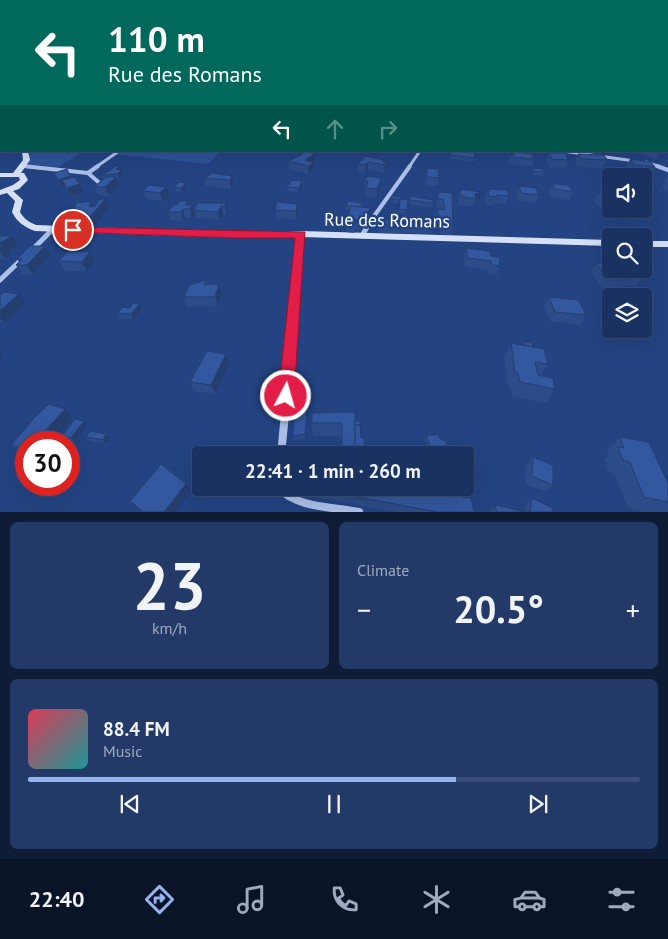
<!DOCTYPE html>
<html lang="en">
<head>
<meta charset="utf-8">
<style>
  :root { --surface:#1a3262; --page:#233a68; --text:#f1f3f6; --muted:#9faabe; --line:#384d77; --accent:#95b2f1 }
  body { margin:0; font-family:"PT Sans",sans-serif; background:var(--page); color:var(--text); height:100vh; display:flex; flex-direction:column; font-size:19px; white-space:nowrap }
  * { box-sizing:border-box; margin:0 }
  p { font-size:16px; color:var(--muted) }
  .icon { flex:none; width:28px; height:28px; fill:none; stroke:currentColor; stroke-width:2; stroke-linecap:round; stroke-linejoin:round }
  .map { position:relative; height:512px; overflow:hidden }
  .side { display:flex; flex-direction:column; gap:10px; padding:10px; background:#0e1c36; flex:1 }
  .side>* { flex:none }
  .hud { position:absolute; left:0px; top:0px; width:669px; height:152px; box-shadow:0 5px 20px #0002,0 0 0 1px var(--line); background:#00695c; color:#fff; overflow:hidden }
  .controls { position:absolute; left:602px; top:168px; display:grid; gap:10px }
  .controls a { display:grid; place-items:center; width:50px; height:50px; border-radius:5px; background:var(--surface); box-shadow:0 5px 20px #0002,0 0 0 1px var(--line); font-size:25px }
  .speed { position:absolute; left:15px; top:431px; display:flex; gap:10px; font-size:25px; font-weight:700; text-align:center }
  .speed>* { display:grid; place-content:center; width:65px; height:65px; border-radius:50%; background:var(--surface); box-shadow:0 5px 20px #0002,0 0 0 1px var(--line); line-height:1 }
  .speed .limit { border:8px solid #d22; background:#fff; color:#111 }
  .pin { position:absolute; display:grid; place-items:center; width:42px; height:42px; color:#fff; margin:-21px; border:2px solid #fff; border-radius:50%; box-shadow:0 1px 5px #0007 }
  .me { position:absolute; width:55px; margin:-28px; rotate:6deg; stroke-linejoin:round; filter:drop-shadow(0 0 4px #0008) }
  .turn { display:flex; align-items:center; gap:18px; height:105px; padding:0 25px; font-size:22px }
  .turn .icon { width:65px; height:65px; stroke-width:2.5 }
  .turn b { display:block; font-size:35px; line-height:42px }
  .lanes { display:flex; align-items:center; height:48px; padding:0 25px; background:#0003; justify-content:center; gap:25px; direction:ltr }
  .lanes .off { opacity:.35 }
  .big { font-size:38px; font-weight:700; line-height:1.1 }
  .side .card { flex:1; display:flex; flex-direction:column; justify-content:center; gap:8px; min-width:0; padding:0 18px; border-radius:8px; background:var(--page) }
  .side .dial { align-items:center; gap:0 }
  .dial b { font-size:65px; line-height:1 }
  .song { display:flex; align-items:center; gap:15px }
  .cover { width:60px; height:60px; border-radius:8px; background:linear-gradient(135deg,hsl(350 70% 55%),hsl(180 70% 35%)) }
  .played { height:5px; border-radius:2px; background:linear-gradient(90deg,var(--accent) 70%,var(--line) 70%) }
  .keys { display:flex; justify-content:space-around; direction:ltr }
  .heat { display:flex; justify-content:space-between; align-items:center; font-size:28px; direction:ltr }
  .side .tiles { flex:1; display:grid; gap:10px; grid-template-columns:1fr 1fr }
  .card:last-child { grid-column:span 2 }
  .trip { position:absolute; left:192px; top:446px; width:282px; height:50px; border-radius:5px; background:var(--surface); box-shadow:0 5px 20px #0002,0 0 0 1px var(--line); font-weight:700; line-height:50px; text-align:center }
  .menu { display:flex; height:80px; justify-content:space-around; align-items:center; background:#0a1427; color:var(--muted) }
  .menu .icon { width:35px; height:35px }
  .menu .selected { color:var(--accent) }
  .menu b { font-size:22px; color:var(--text) }
  .map>svg:first-child { display:block }
  .green { fill:#2d539a }
  .lines { fill:none; stroke-linecap:round; stroke-linejoin:round }
  .street-far4 { stroke:#abc0e8; stroke-width:3 }
  .street-far3 { stroke:#abc0e8; stroke-width:4 }
  .street-far2 { stroke:#abc0e8; stroke-width:5 }
  .street-far1 { stroke:#abc0e8; stroke-width:6 }
  .street { stroke:#abc0e8; stroke-width:8 }
  .secondary { fill:#d5e0f6; fill-rule:evenodd }
  .wall { fill:#2c4c89 }
  .shaded-wall { fill:#243e6f }
  .building { fill:#33589f; stroke:#243e6f }
  .route { fill:#e11d48; stroke:#92132f }
  .labels { text-anchor:middle; dominant-baseline:central; stroke-width:5; stroke-linejoin:round; paint-order:stroke }
  .street-label { font-size:18px; fill:#fff; stroke:#234382 }
</style>
</head>
<body>
<div class="map">
<svg width="668" height="512" viewBox="0 0 668 512">
  <rect width="100%" height="100%" fill="#234382"/>
  <g class="green">
    <path d="M30 151H83L59 167 28 164Z"/>
    <path d="M116 151H221L208 164 112 154Z"/>
  </g>
  <g class="lines">
    <g class="street-far4">
      <path d="M562 151 635 161"/>
      <path d="M646 162 660 167"/>
      <path d="M23 166 34 167"/>
      <path d="M96 167 119 151"/>
      <path d="M409 167 420 151"/>
    </g>
    <g class="street-far3">
      <path d="M23 166 88 173 103 186"/>
      <path d="M657 166 668 170"/>
      <path d="M88 173 98 166"/>
      <path d="M367 226 410 166"/>
    </g>
    <g class="street-far2">
      <path d="M362 236 368 225"/>
      <path d="M32 250 53 229"/>
      <path d="M0 280 24 257"/>
      <path d="M295 301 301 234"/>
    </g>
    <path class="street-far1" d="M287 394 295 299"/>
    <g class="street">
      <path d="M281 455 287 393"/>
      <path d="M279 488C296 508 335 507 359 512"/>
    </g>
    <g class="secondary">
      <path d="M22 151H28L30 160 21 173H24L28 180 19 189 13 191 23 200 20 212C24 219 29 222 36 225L236 232 301 231 611 240V246L301 237 236 238 35 231C24 227 17 222 12 212L15 201 7 193 0 195V190L13 185 20 180 19 177H0V173H13L23 160Z"/>
      <rect x="644" y="241" width="24" height="6"/>
    </g>
  </g>
  <g class="wall">
    <path d="M451 151 475 158 474 162 450 159Z"/>
    <path d="M525 151 534 155V159L532 166 509 165 508 162 511 154H513V152L524 153Z"/>
    <path d="M610 151H626L625 154 612 153Z"/>
    <path d="M634 151H661L656 159Z"/>
    <path d="M549 153 568 160 565 168 549 167 546 160Z"/>
    <path d="M301 154 315 161 314 163V170L308 174 289 169 288 161 301 155Z"/>
    <path d="M578 154 607 160 603 168 578 167 575 162Z"/>
    <path d="M630 159 655 167 650 175 630 173 626 167Z"/>
    <path d="M384 160V162L387 163 386 171 384 173 368 170 365 173 358 171V164Z"/>
    <path d="M427 168 439 178 437 186 426 185V176Z"/>
    <path d="M534 168 545 172 543 176 532 175Z"/>
    <path d="M67 169 71 178 80 184 84 192 71 196 65 187 63 188 54 173Z"/>
    <path d="M122 170 123 174 119 178H117L120 186 109 196 98 195 94 187 104 178 102 175Z"/>
    <path d="M232 176 234 184 231 189 206 186 204 178Z"/>
    <path d="M667 177H668V191L665 190 662 185Z"/>
    <path d="M381 178 380 186 377 197 365 196V181Z"/>
    <path d="M302 181V185L299 192 287 191V187Z"/>
    <path d="M186 183 187 187 182 192 175 191 174 187Z"/>
    <path d="M553 184 573 192 569 200 552 197 549 192Z"/>
    <path d="M149 185 169 195 163 201 146 199 143 191Z"/>
    <path d="M519 186 539 195 536 203 518 201 516 195Z"/>
    <path d="M460 189 479 200 475 201 473 207 458 205V198Z"/>
    <path d="M488 189 509 196 506 204 495 203 494 205H487L485 197Z"/>
    <path d="M438 192 452 193 453 226 451 235 440 234 435 218 437 209 441 210V208H436Z"/>
    <path d="M598 192 611 193V208H600L594 201Z"/>
    <path d="M392 196 400 199 408 200 406 214 398 213 400 204 391 203Z"/>
    <path d="M410 196 433 203 432 207 409 205Z"/>
    <path d="M90 201 93 206H110L94 226H75L71 217Z"/>
    <path d="M226 203 228 211 227 215H223L220 220 197 218 194 210Z"/>
    <path d="M297 204 298 213 296 220 276 218 275 210Z"/>
    <path d="M189 205 195 214 192 218H185L183 221 171 220 168 212Z"/>
    <path d="M346 206 371 208 370 217 361 230 355 229 354 233 346 232V223L350 210H346Z"/>
    <path d="M616 209H633L631 213 622 212Z"/>
    <path d="M65 217H66L69 221 68 226 65 225 62 227 61 225 58 226 56 221Z"/>
    <path d="M377 220 433 225 431 234 377 233Z"/>
    <path d="M0 236 18 245 9 251 11 253 5 259H0Z"/>
    <path d="M45 246 51 255 33 275H23L16 265 19 262 17 259Z"/>
    <path d="M466 248 491 256 500 266 497 275 488 274V270L465 267 464 257Z"/>
    <path d="M59 261H95L87 271H65Z"/>
    <path d="M596 263 643 277 636 287 623 286 622 288H602L591 272Z"/>
    <path d="M206 280 207 285 222 293 218 306 187 307 184 297Z"/>
    <path d="M0 295 26 304 5 323 0 322Z"/>
    <path d="M549 297 586 315 580 325 550 321 544 306Z"/>
    <path d="M130 308H142L134 319 120 318 118 313Z"/>
    <path d="M524 342 533 347 548 364 540 376 555 389 546 403 512 396 510 387 508 386 504 357 511 343 522 345Z"/>
    <path d="M226 354 229 363 215 394 194 391 190 382Z"/>
    <path d="M65 409 73 418 52 442H26V455L21 454 11 445Z"/>
    <path d="M307 416 306 439 293 440V436Z"/>
    <path d="M355 421 361 438 341 436H313L312 423Z"/>
    <path d="M87 425 75 442H72L69 445V442H61L57 439Z"/>
    <path d="M106 434 110 438 106 444 90 441 86 437Z"/>
    <path d="M426 435 440 439 448 450 459 455H427L428 452 425 440Z"/>
    <path d="M620 437 668 483V512H644L628 508 615 474 609 472 604 459 609 455 607 450Z"/>
    <path d="M533 457 553 485 546 492 525 484 526 465Z"/>
    <path d="M292 488H461L460 490 462 497 474 512H396L297 494 293 490Z"/>
    <path d="M532 498 553 512H490L495 505 524 511 525 505Z"/>
  </g>
  <g class="shaded-wall">
    <path d="M315 154V161L308 166 305 160Z"/>
    <path d="M368 162V170L365 173 366 165Z"/>
    <path d="M314 163V170L308 174V166Z"/>
    <path d="M387 163 386 171 384 173 385 165Z"/>
    <path d="M121 166 123 174 119 178 116 169Z"/>
    <path d="M70 176 74 184 62 180 65 187 63 188 58 180Z"/>
    <path d="M232 176 234 184 231 189 230 180Z"/>
    <path d="M116 177 120 186 109 196 105 187Z"/>
    <path d="M381 178 380 186 377 197V189Z"/>
    <path d="M302 181V185L299 192V188Z"/>
    <path d="M186 183 187 187 182 192 181 188Z"/>
    <path d="M80 184 84 192 71 196 67 188Z"/>
    <path d="M166 187 169 195 163 201 160 193Z"/>
    <path d="M482 192 479 200 475 201 476 199 475 194Z"/>
    <path d="M106 198 110 206 94 226 90 217V201L95 210Z"/>
    <path d="M188 201 190 209 192 205 195 214 192 218 190 209 185 205Z"/>
    <path d="M226 203 228 211 227 215 225 206Z"/>
    <path d="M297 204 298 213 296 220V211Z"/>
    <path d="M221 206 223 215 220 220 218 212Z"/>
    <path d="M371 208 370 217 361 230V221Z"/>
    <path d="M183 209 185 218 183 221 181 212Z"/>
    <path d="M66 217 69 221 68 226 66 221Z"/>
    <path d="M62 220 65 225 62 227 61 225 58 226 56 221Z"/>
    <path d="M12 236 18 245 9 251 11 253 5 259 0 252V243Z"/>
    <path d="M45 246 51 255 33 275 27 265Z"/>
    <path d="M90 252 95 261 87 271 82 262Z"/>
    <path d="M219 284 222 293 218 306 215 297Z"/>
    <path d="M19 294 26 304 5 323 0 318V311Z"/>
    <path d="M140 303 142 308 134 319 131 314Z"/>
    <path d="M0 353 2 355 0 361Z"/>
    <path d="M226 354 229 363 215 394 211 385Z"/>
    <path d="M65 409 73 418 52 442H35Z"/>
    <path d="M307 412V416L306 439 305 434Z"/>
    <path d="M84 421 87 425 75 442 71 438Z"/>
    <path d="M106 434 110 438 106 444 103 440Z"/>
    <path d="M67 437 72 442 69 445V442H67L65 441Z"/>
    <path d="M186 484 191 491 175 512H164Z"/>
  </g>
  <g class="building">
    <path d="M304 151 315 154 305 160 314 163 308 166 288 161 303 154H301Z"/>
    <path d="M451 151 474 152 475 158 451 155Z"/>
    <path d="M525 151 533 152 534 155H533L532 154 526 153Z"/>
    <path d="M513 152 532 154 534 159 512 157 511 154 514 155Z"/>
    <path d="M549 153H566L568 160 552 159Z"/>
    <path d="M578 154 604 155 607 160 581 159Z"/>
    <path d="M365 156 384 160 383 162 387 163 385 165 368 162 366 165 358 164Z"/>
    <path d="M630 159 651 162 655 167 635 165Z"/>
    <path d="M116 166H121L116 169 122 170 117 174 102 175Z"/>
    <path d="M427 168 438 169 439 178 427 177Z"/>
    <path d="M534 168 542 169 545 172 533 171Z"/>
    <path d="M67 169 70 176 58 180 54 173Z"/>
    <path d="M213 173 232 176 230 180 204 178Z"/>
    <path d="M367 176 381 178 377 189 366 188 368 181H365Z"/>
    <path d="M74 177 80 184 67 188 62 180Z"/>
    <path d="M106 177H116L105 187H94Z"/>
    <path d="M292 180 302 181 299 188 287 187Z"/>
    <path d="M179 182 186 183 181 188 174 187Z"/>
    <path d="M553 184 569 185 573 192 555 189Z"/>
    <path d="M149 185 166 187 160 193 143 191Z"/>
    <path d="M519 186 536 188 539 195 521 193Z"/>
    <path d="M460 189 482 192 475 194 476 199 461 196Z"/>
    <path d="M488 189 507 190 509 196 496 195 497 197 489 196Z"/>
    <path d="M438 192 452 193 453 226H442L437 209 445 210 443 199H438Z"/>
    <path d="M598 192 611 193V199H604Z"/>
    <path d="M392 196 401 197 400 199H392Z"/>
    <path d="M410 196 433 200V203L410 200Z"/>
    <path d="M106 198 90 217H71L76 203 90 201V207L95 206 99 200Z"/>
    <path d="M400 199 408 200 407 210 399 209Z"/>
    <path d="M179 201H188L185 205H192L190 209H183L181 212H168L173 205H177Z"/>
    <path d="M348 201 362 203 361 207 346 206Z"/>
    <path d="M277 202 297 204 296 211 275 210Z"/>
    <path d="M198 203H226L225 206H221L218 212 194 210Z"/>
    <path d="M351 206 371 208 361 221 356 220 355 224 346 223Z"/>
    <path d="M63 214 62 217H66V221L62 220 59 223 60 220 56 221 55 219Z"/>
    <path d="M377 220H432L433 225 378 224Z"/>
    <path d="M0 236H12L0 243Z"/>
    <path d="M0 244H4L0 248Z"/>
    <path d="M30 246H45L27 265H16L22 259H17Z"/>
    <path d="M466 248 490 251 491 256 499 257 500 266 492 265 491 261 468 258Z"/>
    <path d="M68 251 90 252 82 262 59 261Z"/>
    <path d="M596 263 611 265V269H636L643 277H627L628 279 608 278Z"/>
    <path d="M206 280 204 285 219 284 215 297H184L189 285Z"/>
    <path d="M4 292 19 294 0 311V295Z"/>
    <path d="M549 297 579 300 586 315 555 312Z"/>
    <path d="M133 303H140L131 314 118 313 122 307 130 308Z"/>
    <path d="M524 342 532 343 533 347 525 345Z"/>
    <path d="M511 343 544 349 548 364 535 362 538 375 553 378 555 389 520 382 518 373 515 372Z"/>
    <path d="M207 351 226 354 211 385 190 382Z"/>
    <path d="M49 404 65 409 35 442H26V450L11 445 35 417Z"/>
    <path d="M294 412H307L305 434 293 436Z"/>
    <path d="M355 412V455H342V423H312V413Z"/>
    <path d="M75 419 84 421 71 438 67 437 65 441 57 439 60 436H62Z"/>
    <rect x="355" y="421" width="5" height="4"/>
    <path d="M355 425H360L361 438 364 437 365 455H355Z"/>
    <path d="M90 431 106 434 103 440 86 437Z"/>
    <path d="M426 435H439L440 439 446 441 448 450H443L442 446H430V447Z"/>
    <path d="M620 437 649 442 668 483V502L644 497 630 462 623 460 618 447 624 448Z"/>
    <path d="M430 446H442L443 450 458 451 459 455H431Z"/>
    <path d="M533 457 553 465V485L532 476Z"/>
    <path d="M161 464 186 484 164 512H143L130 501Z"/>
    <path d="M325 488H353L352 492Z"/>
    <path d="M353 488H459L462 497 471 498 474 512H438L352 496Z"/>
    <path d="M532 498 553 508V512H530Z"/>
    <path d="M495 505 527 512H497Z"/>
  </g>
  <linearGradient id="sky" x2="0" y2="1"><stop stop-color="#132548"/><stop offset="0.53" stop-color="#3f5b92"/><stop offset="1" stop-color="#3f5b92" stop-opacity="0"/></linearGradient>
  <rect width="668" height="154" fill="url(#sky)"/>
  <path class="route" d="M73 227 305 232 294 396 292 401 286 404 280 401 278 396 295 238H236L69 232V228Z"/>
  <g class="labels">
    <g class="street-label">
      <text transform="translate(387 220) rotate(1)">Rue des Romans</text>
    </g>
  </g>
</svg>
<div class="controls">
<a><svg class="icon" aria-label="sound" viewBox="0 0 24 24"><path d="M4 9h4l5-4v14l-5-4H4zM17 9q2 3 0 6"/></svg></a>
<a><svg class="icon" aria-label="search" viewBox="0 0 24 24"><circle cx="10" cy="10" r="6"/><path d="M15 15l6 6"/></svg></a>
<a><svg class="icon" aria-label="layers" viewBox="0 0 24 24"><path d="M12 4l9 5-9 5-9-5zM3 14l9 5 9-5"/></svg></a>
</div>
<div class="speed"><div class="limit">30</div></div>
<div class="pin" style="left:73px;top:230px;background:#d93025"><svg class="icon" aria-label="arrive" viewBox="0 0 24 24"><path d="M6 21V4h12l-3 4 3 4H6"/></svg></div>
<svg class="me" style="left:286px;top:396px" viewBox="-20 -20 40 40"><circle r="17" fill="#e11d48" stroke="#fff" stroke-width="3"/><path d="M0-11L8 9 0 5-8 9z" fill="#fff"/></svg>
<div class="trip">22:41 · 1 min · 260 m</div>
<div class="hud">
<div class="turn"><svg class="icon" aria-label="left" viewBox="0 0 24 24"><path d="M17 20v-9H6M10 6l-5 5 5 5"/></svg><div><b>110 m</b>Rue des Romans</div></div>
<div class="lanes"><svg class="icon" aria-label="left" viewBox="0 0 24 24"><path d="M17 20v-9H6M10 6l-5 5 5 5"/></svg><svg class="icon off" aria-label="ahead" viewBox="0 0 24 24"><path d="M12 20V5M6 11l6-6 6 6"/></svg><svg class="icon off" aria-label="right" viewBox="0 0 24 24"><path d="M7 20v-9h11M14 6l5 5-5 5"/></svg></div>
</div>
</div>
<section class="side">
<div class="tiles">
<div class="card dial"><b>23</b><p>km/h</p></div>
<div class="card"><p>Climate</p>
<div class="heat"><a>−</a><b class="big">20.5°</b><a>+</a></div>
</div>
<div class="card">
<div class="song"><i class="cover"></i><div><b>88.4 FM</b><p>Music</p></div></div>
<div class="played"></div>
<div class="keys"><svg class="icon" aria-label="previous" viewBox="0 0 24 24"><path d="M18 5L8 12l10 7zM5 5v14"/></svg><svg class="icon" aria-label="pause" viewBox="0 0 24 24"><path d="M8 5v14M16 5v14"/></svg><svg class="icon" aria-label="next" viewBox="0 0 24 24"><path d="M6 5l10 7-10 7zM19 5v14"/></svg></div>
</div>
</div>
</section>
<nav class="menu">
<b>22:40</b>
<svg class="icon selected" aria-label="directions" viewBox="0 0 24 24"><path d="M12 3l9 9-9 9-9-9zM9 14v-3h6M13 9l2 2-2 2"/></svg>
<svg class="icon" aria-label="music" viewBox="0 0 24 24"><path d="M9 18V5l10-2v13"/><circle cx="6" cy="18" r="3"/><circle cx="16" cy="16" r="3"/></svg>
<svg class="icon" aria-label="phone" viewBox="0 0 24 24"><path d="M5 4h4l2 5-3 2q2 4 5 5l2-3 5 2v4C11 20 4 13 5 4z"/></svg>
<svg class="icon" aria-label="climate" viewBox="0 0 24 24"><path d="M12 3v18M4 7l16 10M4 17L20 7"/></svg>
<svg class="icon" aria-label="car" viewBox="0 0 24 24"><path d="M5 17H2v-5l4-1 3-4h7l3 4 3 1v5h-3M9 17h6M6 11h13"/><circle cx="7" cy="17" r="2"/><circle cx="17" cy="17" r="2"/></svg>
<svg class="icon" aria-label="filters" viewBox="0 0 24 24"><path d="M4 7h16M4 17h16"/><circle cx="9" cy="7" r="2"/><circle cx="15" cy="17" r="2"/></svg>
</nav>
</body>
</html>
